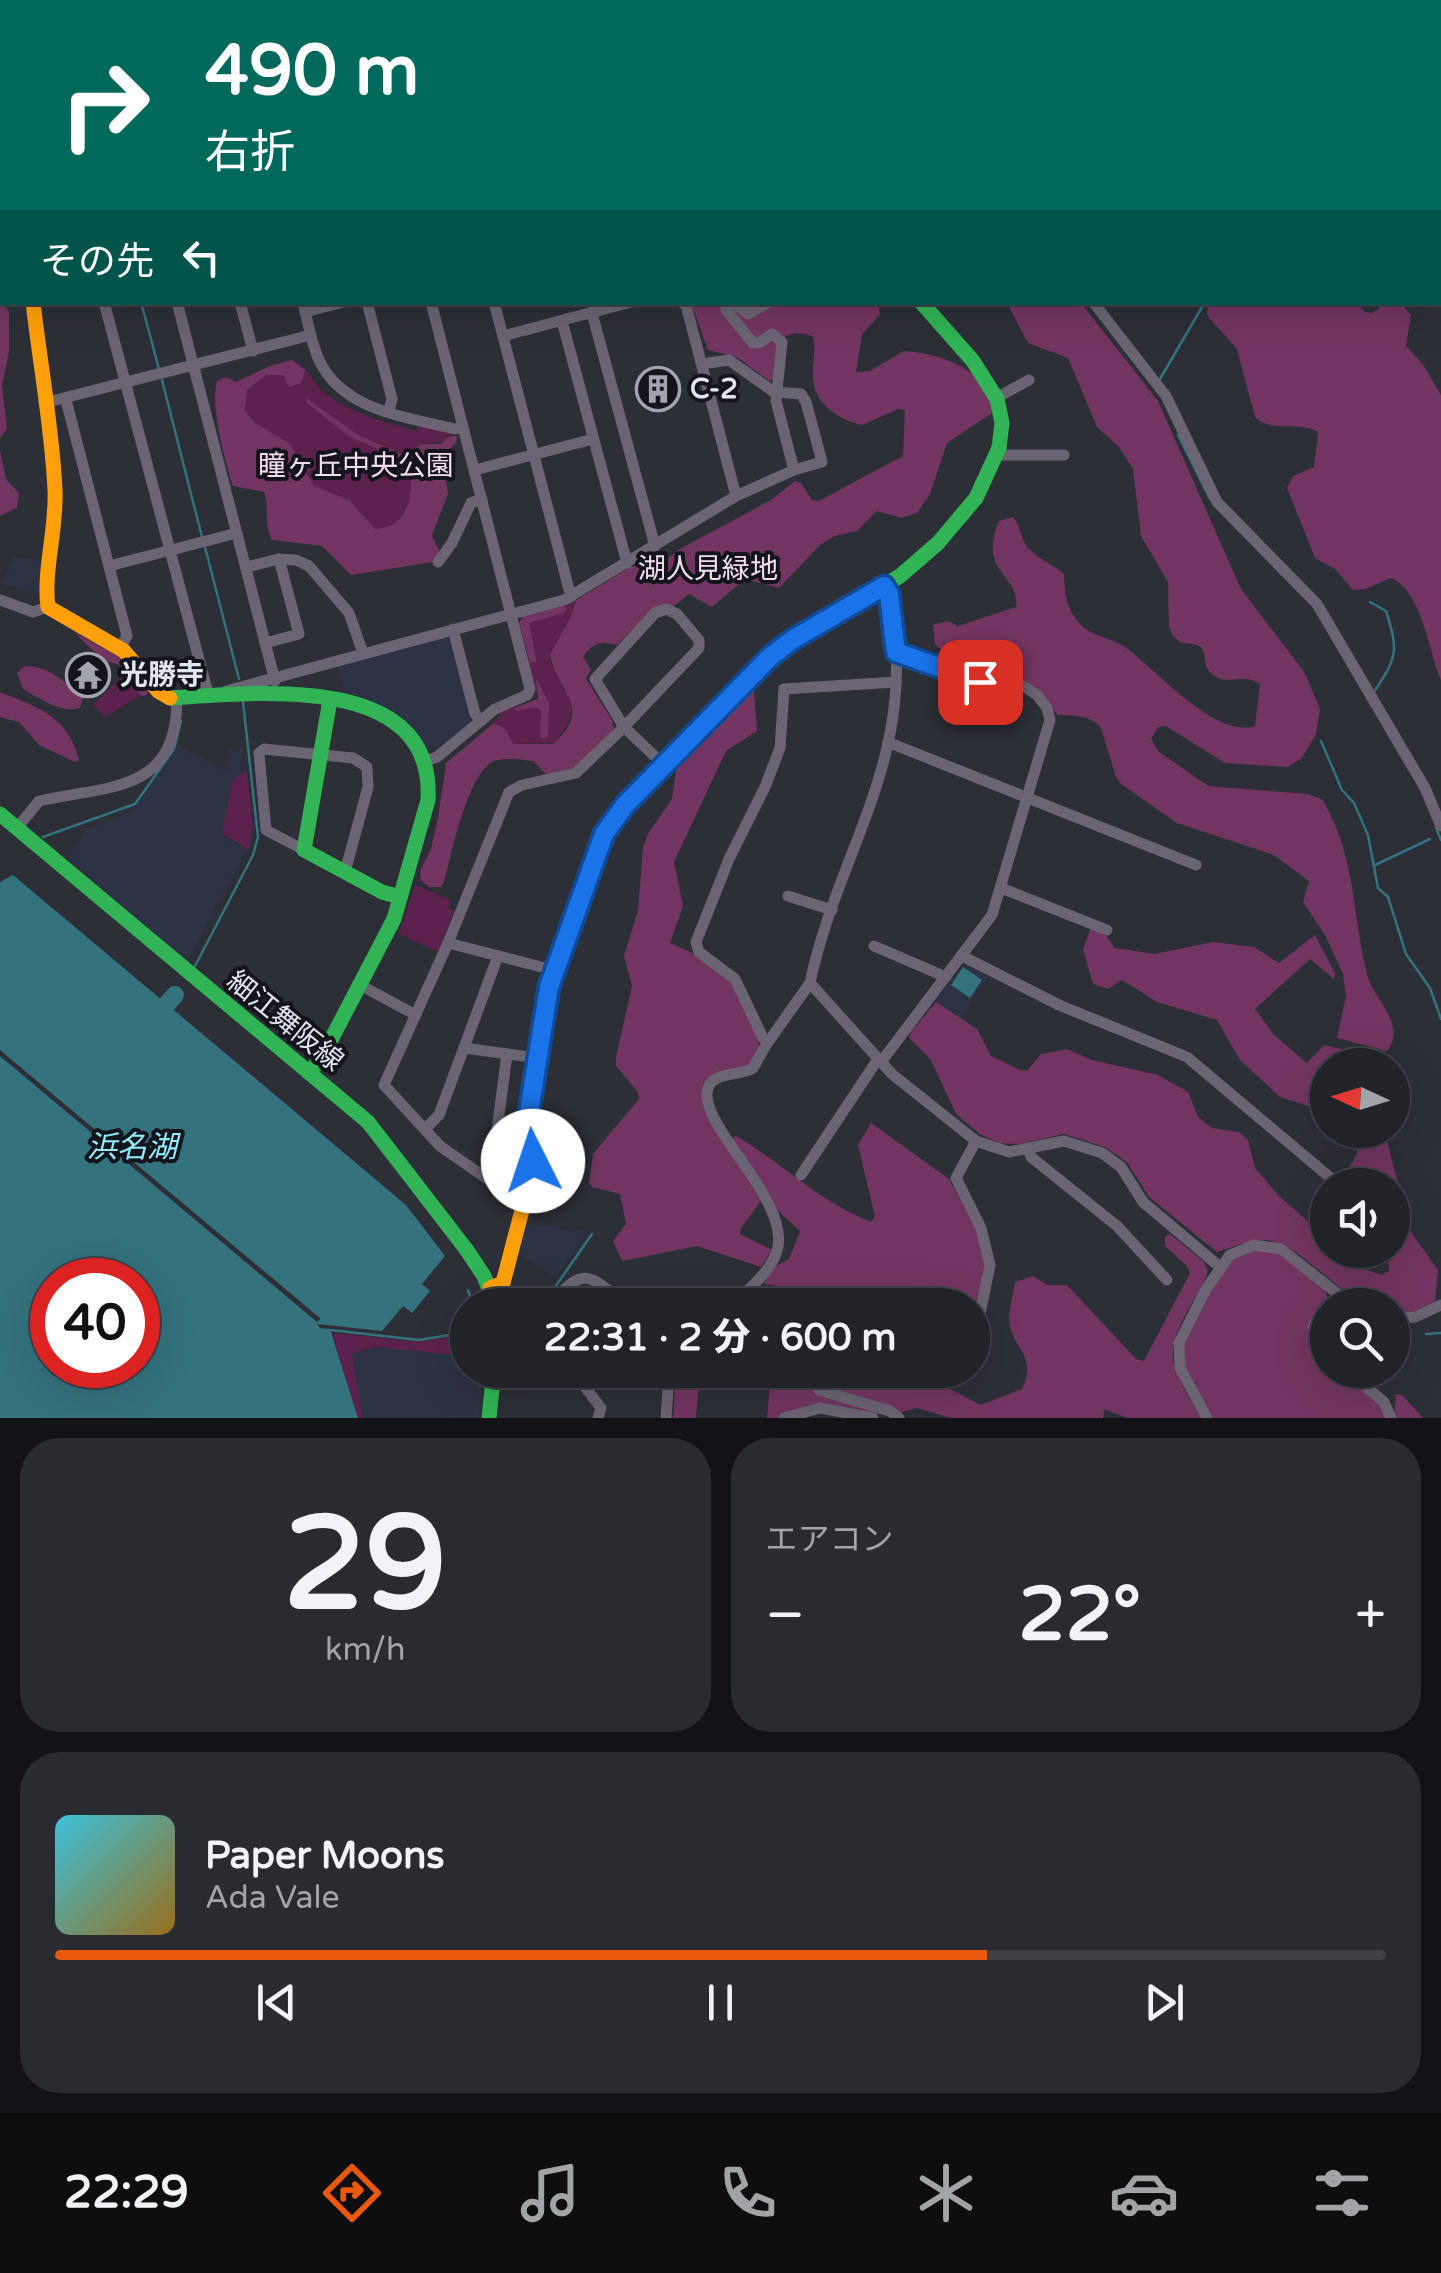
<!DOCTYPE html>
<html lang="ja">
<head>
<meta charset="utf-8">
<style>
  :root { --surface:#222329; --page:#2a2b31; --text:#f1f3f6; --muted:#a2a4a8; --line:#3f4046; --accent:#ea580c }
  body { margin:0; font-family:"Varela Round","Noto Sans JP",sans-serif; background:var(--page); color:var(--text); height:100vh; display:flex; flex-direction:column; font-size:38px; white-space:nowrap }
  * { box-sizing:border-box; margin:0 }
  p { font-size:32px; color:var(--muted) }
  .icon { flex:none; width:55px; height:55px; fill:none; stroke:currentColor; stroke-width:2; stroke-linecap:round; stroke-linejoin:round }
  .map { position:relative; height:1418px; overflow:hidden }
  .details { display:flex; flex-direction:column; gap:20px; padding:20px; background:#131317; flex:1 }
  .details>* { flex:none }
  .guide { position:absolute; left:0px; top:0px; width:1442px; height:305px; box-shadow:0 10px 40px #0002,0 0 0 2px var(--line); background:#00695c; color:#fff; overflow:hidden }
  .needle { width:65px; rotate:274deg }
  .tools { position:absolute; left:1310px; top:1048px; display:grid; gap:20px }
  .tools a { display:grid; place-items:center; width:100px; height:100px; border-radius:50%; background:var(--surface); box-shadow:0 10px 40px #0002,0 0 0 2px var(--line); font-size:50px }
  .speed { position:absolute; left:30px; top:1258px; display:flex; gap:20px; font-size:50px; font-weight:700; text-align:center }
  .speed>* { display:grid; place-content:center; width:130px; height:130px; border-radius:50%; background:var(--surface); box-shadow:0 10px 40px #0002,0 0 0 2px var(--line); line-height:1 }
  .speed .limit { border:15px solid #d22; background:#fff; color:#111 }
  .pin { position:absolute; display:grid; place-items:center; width:85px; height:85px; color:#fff; margin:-42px; border-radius:20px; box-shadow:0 5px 15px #0006 }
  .me { position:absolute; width:110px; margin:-55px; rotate:356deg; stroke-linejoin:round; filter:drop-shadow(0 0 8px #0008) }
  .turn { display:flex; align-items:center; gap:35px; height:210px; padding:0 40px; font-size:45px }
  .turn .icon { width:130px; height:130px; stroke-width:2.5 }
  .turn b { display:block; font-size:70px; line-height:85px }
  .then { display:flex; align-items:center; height:95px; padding:0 40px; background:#0003; gap:20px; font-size:38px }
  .big { font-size:75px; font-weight:800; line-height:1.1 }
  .details .tile { flex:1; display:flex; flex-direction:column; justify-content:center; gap:15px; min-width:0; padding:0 35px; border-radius:40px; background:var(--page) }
  .details .dial { align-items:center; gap:0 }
  .dial b { font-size:130px; line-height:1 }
  .song { display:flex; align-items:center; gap:30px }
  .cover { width:120px; height:120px; border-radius:15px; background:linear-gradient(135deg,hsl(190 70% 55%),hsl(40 70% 35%)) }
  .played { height:10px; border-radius:5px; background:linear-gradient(90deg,var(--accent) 70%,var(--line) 70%) }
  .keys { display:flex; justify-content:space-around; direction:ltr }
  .heat { display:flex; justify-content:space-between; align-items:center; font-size:55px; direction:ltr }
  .details .tiles { flex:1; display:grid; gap:20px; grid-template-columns:1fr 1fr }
  .tile:last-child { grid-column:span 2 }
  .trip { position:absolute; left:450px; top:1288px; width:540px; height:100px; border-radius:50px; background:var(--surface); box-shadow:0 10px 40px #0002,0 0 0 2px var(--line); font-weight:800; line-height:100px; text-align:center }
  .dock { display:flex; height:160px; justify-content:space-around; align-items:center; background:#0e0e10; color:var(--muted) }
  .dock .icon { width:70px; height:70px }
  .dock .active { color:var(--accent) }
  .dock b { font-size:45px; color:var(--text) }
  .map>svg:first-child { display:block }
  .built { fill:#2e3245 }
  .green { fill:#5d214d }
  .forest { fill:#723561 }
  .water { fill:#34727e; fill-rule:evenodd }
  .pier { fill:#2d2f37 }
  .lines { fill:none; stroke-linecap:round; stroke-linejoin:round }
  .stream { stroke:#34727e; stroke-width:2.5 }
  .river { stroke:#34727e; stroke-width:18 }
  .street { stroke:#6b6472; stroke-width:11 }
  .fast { stroke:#30b455; stroke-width:15 }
  .slow { stroke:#ff9f0a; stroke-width:15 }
  .route-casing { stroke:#114b97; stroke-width:25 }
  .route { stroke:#1a73e8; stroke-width:18 }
  .labels { text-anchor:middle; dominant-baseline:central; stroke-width:8; stroke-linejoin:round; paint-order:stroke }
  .poi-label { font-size:28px; font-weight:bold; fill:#e2e4ee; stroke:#14151c; text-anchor:start }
  .park-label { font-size:28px; fill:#f3ddea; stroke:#14151c }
  .street-label { font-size:28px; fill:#e2e4ee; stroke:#14151c }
  .water-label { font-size:30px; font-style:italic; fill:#93ecfd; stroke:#14151c }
</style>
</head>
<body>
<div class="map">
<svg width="1441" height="1418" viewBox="0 0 1441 1418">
  <rect width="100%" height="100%" fill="#2d2f37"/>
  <g class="built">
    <path d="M15 556 45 562 40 593 1 585Z"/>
    <path d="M446 635 453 639 472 714 468 727 444 746 429 747 346 697 337 664Z"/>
    <path d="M178 746 228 772 229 750H242L241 773 234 779 221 835 247 850 187 960 68 859 86 829 135 811 136 805Z"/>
    <path d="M964 964 989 976 961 1018 935 1000Z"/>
    <path d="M527 1224 587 1232 556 1277 519 1255Z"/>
    <path d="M374 1347 467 1356 468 1370H483L479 1418H363L352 1354Z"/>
  </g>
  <g class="green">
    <path d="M292 360C308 366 313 384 326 394 353 414 385 422 417 431L420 424 451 432 446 441 420 444 411 451 415 466 408 527 380 548 251 436 229 387 270 366Z"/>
    <path d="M574 602 571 616 549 659C571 699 585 704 554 743L513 744 494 722 501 716 499 712 538 699 519 623Z"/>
    <path d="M123 676 141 695 105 717 93 705Z"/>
    <path d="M243 772 247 773 253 827 249 850 222 833 233 780Z"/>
    <path d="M415 885 451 900 448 908 454 911 438 952 399 934Z"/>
    <path d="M336 1333 418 1342 466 1334 467 1356 374 1347 352 1354 363 1418H358L333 1337Z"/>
  </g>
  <g class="forest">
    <path d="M1314 0H1441V162L1440 2Z"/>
    <path d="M0 266 2 302 9 312V351L2 386 7 429 0 438Z"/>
    <path d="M1208 302 1356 303 1365 312 1373 313 1386 303H1400L1411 315 1406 346 1422 363 1441 395V680C1429 652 1422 591 1391 578L1365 589 1353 590 1335 569 1315 558 1287 488 1293 476 1314 467 1318 432C1299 420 1273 434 1255 417L1237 349 1210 319 1207 314Z"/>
    <path d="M691 303H726L743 315 774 303H878L880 315 862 334 856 372 870 371 904 351C941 354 990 369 992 413L947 443 930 494 917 513 901 518 877 511 857 531 835 536 821 544 779 588 745 579 712 607 689 594 674 606H658L652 610 617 645C601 641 593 642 583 657L591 669 586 679 612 720 614 730 580 766 547 775 533 761C523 760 505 757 494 761 467 774 452 853 444 882L441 887H429L421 880 420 871 431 849 438 818 446 763 494 723 506 729 513 744H552C595 708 558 693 550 655L571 616 576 600 632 566 664 562 678 550 771 500 795 481 801 483 812 500 819 501 903 456 905 410 898 409 862 425C839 420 813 403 813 377 812 364 816 350 813 337 804 331 787 332 780 341L774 379 769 381 737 357 708 350Z"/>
    <path d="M1007 303H1081L1158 401 1241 589 1305 673 1320 709 1316 734 1302 758 1288 767 1225 763 1166 726 1158 727 1151 739 1158 751 1208 786 1307 794 1322 799C1356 856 1352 913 1367 974 1373 1000 1408 1024 1387 1051L1337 1038 1346 996 1343 974 1325 935 1303 902 1309 881 1274 855 1177 823 1121 784 1116 777 1101 728C1090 714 1074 716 1058 715L1039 693 968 674 935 644 933 625 948 621 958 626 1016 607C1020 574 977 573 999 521L1013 517C1021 526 1020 538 1028 548 1038 559 1053 564 1064 574 1065 595 1066 608 1080 624 1092 637 1114 638 1128 649 1156 670 1216 739 1255 726L1260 684C1243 672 1226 687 1212 674 1196 660 1217 643 1181 643L1172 635 1169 626 1168 582 1141 536 1133 469 1119 447 1097 427 1068 358 1028 343Z"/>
    <path d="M292 360 305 370 301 383 289 387 283 375H266L247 390 245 411 255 423 289 443 314 486 349 500 375 529C408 529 414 495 410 468L402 460 349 436 307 403 306 398 358 435 404 455 409 454 420 444H440L450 436H457L456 443 442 456 448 494 432 535 440 553 432 562 351 575 322 546 272 540C263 524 270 508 264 492L233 486C225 462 210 406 217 381L226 377 236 382 270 366Z"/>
    <path d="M0 450 6 479 19 493 17 508 0 516Z"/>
    <path d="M563 605 567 608 564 613 529 623 536 659V662L530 663 519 623 523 616Z"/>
    <path d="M74 632 119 657 147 689V695L142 696 123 676 119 665 103 660Z"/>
    <path d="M25 666C49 666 66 683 83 697L80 708C60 714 40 698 23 689L17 673Z"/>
    <path d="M536 678 549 703 548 736 544 739 540 736 541 710 534 707 517 711 515 708 538 699Z"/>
    <path d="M754 691 757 731 726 751 674 862 683 906 670 943 699 956 727 975 758 1036 759 1046 750 1065 713 1076 710 1120 761 1201 741 1228 740 1234 772 1250 761 1267 697 1246 622 1261 613 1241 626 1224 620 1194 592 1187 589 1183 593 1154 639 1099 638 1092 616 1066V1057L632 986 624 956 638 911 643 847 649 832 672 799 676 771 680 763 749 692Z"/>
    <path d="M0 692C39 708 68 716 79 760L75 762 39 745 19 722 0 717Z"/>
    <path d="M1091 928 1105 934 1115 948 1155 954 1213 942 1254 947 1279 963 1315 935 1335 973 1334 979 1310 959 1255 1009 1274 1035 1307 1063 1324 1045 1357 1053V1065H1328L1327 1112 1280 1097 1240 1060 1217 1020 1157 1002 1122 980 1108 989 1093 984 1083 949Z"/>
    <path d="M936 1002 977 1029 991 1056 1022 1071 1028 1070 1041 1054 1067 1049 1092 1060 1158 1075 1188 1092 1198 1117 1212 1128 1239 1132 1248 1140 1255 1168 1279 1196 1327 1238 1328 1250H1341L1362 1268 1381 1275 1389 1271 1388 1250H1392V1185H1345L1344 1177 1357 1154 1358 1130H1384L1411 1232 1438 1270 1435 1301 1413 1312 1393 1314 1392 1305H1362L1296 1252 1269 1240H1254L1217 1252 1149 1197 1127 1162 1105 1147 1064 1134 1020 1144 999 1143 980 1134 956 1114 931 1060 909 1038 911 1032Z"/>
    <path d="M871 1123 949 1179 977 1230 985 1265 973 1336 972 1305H814V1291L764 1284 773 1268 789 1259 800 1231 777 1210 732 1138 736 1136C782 1163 821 1203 871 1222L875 1216 858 1145Z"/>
    <path d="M1170 1234 1204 1262 1208 1272C1197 1301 1164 1336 1175 1368 1181 1385 1192 1402 1201 1418H1127L1104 1409 1103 1418H951L917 1408 888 1416 831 1405H809L777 1418H767L771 1370H935V1380L940 1384 981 1405 1022 1389C1036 1360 1019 1353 1011 1330 1006 1317 1013 1296 1015 1282L1033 1276 1047 1285H1067L1136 1359 1144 1361 1190 1273 1187 1266 1165 1246V1237Z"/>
    <path d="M1255 1250 1279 1254 1325 1290 1328 1299C1306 1325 1304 1330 1327 1357L1328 1370H1341L1382 1405 1387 1418H1213L1185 1366 1184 1344 1210 1292 1233 1259Z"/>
    <path d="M670 1370H700L696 1418H673L675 1389Z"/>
    <path d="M1396 1394 1402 1395 1423 1418H1394Z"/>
  </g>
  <g class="water">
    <path d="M13 875 406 1205 445 1256 422 1284 430 1291 412 1313 403 1306 382 1331 317 1324 320 1328 330 1329 358 1418H0V882ZM52 1280H138V1365H52Z"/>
    <path d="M963 967 982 980 970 998 951 985Z"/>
  </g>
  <path class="pier" d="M0 1050 320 1318V1319L317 1322 0 1056Z"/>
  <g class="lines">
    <g class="stream">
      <path d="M1040 0 1041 2"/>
      <path d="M1397 0 1398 2"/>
      <path d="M124 2 125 0"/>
      <path d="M141 302 159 369"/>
      <path d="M1160 379 1205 302"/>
      <path d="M162 380 202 537"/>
      <path d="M1178 435 1210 499"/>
      <path d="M205 547 239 679"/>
      <path d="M1370 602 1386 611C1399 652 1397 657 1374 692"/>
      <path d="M1321 741 1342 790 1354 803 1368 835 1378 888 1388 897 1406 954 1430 988 1441 1019"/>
      <path d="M1436 828 1441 840"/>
      <path d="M43 837 135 804 174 749 181 721"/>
      <path d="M1375 865 1430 839"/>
      <path d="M195 966 253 855 258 837 243 702"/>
      <path d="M468 1290 473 1305"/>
      <path d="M553 1290 592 1234"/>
      <path d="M541 1305 551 1293"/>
      <path d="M331 1330 419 1340 468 1332"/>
      <path d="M1426 1334 1441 1333"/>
    </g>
    <path class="river" d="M152 1021 175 995"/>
    <g class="street">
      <path d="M352 0 353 2"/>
      <path d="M543 0 544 2"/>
      <path d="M897 0 899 2"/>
      <path d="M951 0 952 2"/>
      <path d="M13 2 15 0"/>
      <path d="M84 2 85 0"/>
      <path d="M164 2 166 0"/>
      <path d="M271 2 280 0"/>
      <path d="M509 2 516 1"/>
      <path d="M1066 2 1070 0"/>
      <path d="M0 27 2 22"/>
      <path d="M1440 244 1441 246"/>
      <path d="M104 302 209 697"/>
      <path d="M177 302 275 681"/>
      <path d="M240 302 253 351"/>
      <path d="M303 302C308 322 311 344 320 362 344 411 408 417 455 429L463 427"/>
      <path d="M367 302 392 399 389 411"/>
      <path d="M494 302 571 597"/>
      <path d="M681 302 686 305 736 496"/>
      <path d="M726 302V310L753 343H759L772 334 782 342 776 401 794 470"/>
      <path d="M732 302 748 314 769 302"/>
      <path d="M1093 302 1166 396 1217 502 1317 604 1425 788 1441 826"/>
      <path d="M305 312 343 302"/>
      <path d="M592 313 655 546"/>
      <path d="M562 321 627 563"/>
      <path d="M503 336 631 302"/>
      <path d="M996 398 1029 380"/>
      <path d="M66 400 127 636 120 648"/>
      <path d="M44 403 311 335"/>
      <path d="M998 455H1064"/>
      <path d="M475 470 593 439"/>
      <path d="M438 562 452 543 471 503 482 499"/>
      <path d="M109 566 237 533"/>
      <path d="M246 567 279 559 296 560 309 566 349 613 363 653"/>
      <path d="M884 586C893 601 893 620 895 638 908 769 835 862 810 983L892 1074 976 1141 1009 1152 1064 1141 1102 1153 1121 1167 1143 1202 1220 1267"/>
      <path d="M0 600 33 612 48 607"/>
      <path d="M666 609 677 614 699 640V648L624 727 595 679 655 613Z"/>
      <path d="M453 629 475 714 481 721"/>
      <path d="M265 643 299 634 279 559"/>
      <path d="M226 691 564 600 736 496 794 470 822 462 806 402 801 394 774 392 729 360 702 364"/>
      <path d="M890 743 1196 865"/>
      <path d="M425 761 437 757 495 709 527 695 530 689 431 302"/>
      <path d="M17 828 39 801C109 785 176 794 177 700"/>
      <path d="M304 850 266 830 259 753 264 749 353 758 367 767 368 787 345 872"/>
      <path d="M1001 888 1107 930"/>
      <path d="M788 896 832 910"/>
      <path d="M448 943 553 970"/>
      <path d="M874 946 946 977"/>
      <path d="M962 956 1059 1005 1187 1057 1339 1185"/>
      <path d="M360 985 416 1015"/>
      <path d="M768 1042 763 1038 735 979 699 952 696 942 729 859 765 787 780 748 784 689 896 682"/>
      <path d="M464 1048 537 1058"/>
      <path d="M507 1054 491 1176 486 1178 440 1146 384 1085 448 943 509 792 522 785 576 773 624 727 665 766"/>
      <path d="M881 1062 992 915 1050 720 1047 708 1037 695 1020 684 971 680 954 671 896 652"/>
      <path d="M425 1129 439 1115 498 956"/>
      <path d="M1029 1150 1031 1157 1117 1226 1167 1280"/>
      <path d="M801 1175 878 1059"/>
      <path d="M550 1305C583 1266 589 1273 625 1305"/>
      <path d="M733 1305C748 1289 770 1273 777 1251 793 1198 688 1118 710 1084 718 1072 741 1076 753 1068L766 1045 810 983"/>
      <path d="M1328 1306 1313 1326 1317 1339 1328 1351"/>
      <path d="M1392 1319 1415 1317 1441 1305"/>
      <path d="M972 1354 990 1265 981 1228 956 1178 976 1141"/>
      <path d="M563 1370 582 1383 601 1408 598 1418"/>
      <path d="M663 1370 668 1390 666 1418"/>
      <path d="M1346 1370 1384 1402 1391 1418"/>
      <path d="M582 1383 597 1370"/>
      <path d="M784 1418 820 1408 873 1418"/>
      <path d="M899 1418 890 1411 819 1390 816 1382 920 1370"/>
      <path d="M1207 1418 1180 1368 1179 1343 1206 1289 1230 1255 1254 1245 1281 1249 1352 1305"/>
    </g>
    <g class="fast">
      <path d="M660 0V2"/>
      <path d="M0 94 2 98"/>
      <path d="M170 698C255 693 435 671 428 800L394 919 322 1057 309 1073"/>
      <path d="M330 700 304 850 382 892 400 897"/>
      <path d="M0 814 368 1122 466 1249 484 1276 495 1305"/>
      <path d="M614 820 770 657 801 635 900 576 938 543 976 498 999 448 1002 423 997 399 973 361 921 302"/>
      <path d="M489 1418 494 1370"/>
    </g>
    <g class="slow">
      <path d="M33 302C40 364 52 427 55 490 57 527 43 572 48 607L124 651 158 691 170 698"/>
      <path d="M490 1288 503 1283 532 1172 529 1112 549 987 604 834 614 820"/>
    </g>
  </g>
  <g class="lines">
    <defs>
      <path id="route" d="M533 1161 529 1112 549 987 604 834 625 805 770 657 792 640 884 586 889 594 896 652 980 682"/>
    </defs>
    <use href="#route" class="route-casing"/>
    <use href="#route" class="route"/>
  </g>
  <defs>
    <symbol id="building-ring" viewBox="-11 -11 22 22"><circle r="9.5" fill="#14151c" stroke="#a3a5ae" stroke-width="1.5"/><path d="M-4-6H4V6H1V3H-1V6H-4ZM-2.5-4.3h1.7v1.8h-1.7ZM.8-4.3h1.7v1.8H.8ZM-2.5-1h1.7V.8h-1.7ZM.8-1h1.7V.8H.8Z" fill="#a3a5ae"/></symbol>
    <symbol id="temple-ring" viewBox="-11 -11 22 22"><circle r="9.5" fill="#14151c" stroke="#a3a5ae" stroke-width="1.5"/><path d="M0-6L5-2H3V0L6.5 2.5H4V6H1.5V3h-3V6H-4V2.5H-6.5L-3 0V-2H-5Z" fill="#a3a5ae"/></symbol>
  </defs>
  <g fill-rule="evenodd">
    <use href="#building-ring" x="633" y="364" width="50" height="50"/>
    <use href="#temple-ring" x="63" y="650" width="50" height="50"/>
  </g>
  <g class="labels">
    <g class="poi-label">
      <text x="690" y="389">C-2</text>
      <text x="120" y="675">光勝寺</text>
    </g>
    <g class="park-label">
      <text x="356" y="466">瞳ヶ丘中央公園</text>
      <text x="708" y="569">湖人見緑地</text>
    </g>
    <g class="street-label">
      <text transform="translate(285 1021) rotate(39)">細江舞阪線</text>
    </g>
    <g class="water-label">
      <text x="132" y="1147">浜名湖</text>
    </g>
  </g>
</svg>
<div class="tools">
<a><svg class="needle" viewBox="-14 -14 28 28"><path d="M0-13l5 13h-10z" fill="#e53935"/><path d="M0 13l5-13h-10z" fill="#a2a4a8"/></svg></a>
<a><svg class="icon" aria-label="sound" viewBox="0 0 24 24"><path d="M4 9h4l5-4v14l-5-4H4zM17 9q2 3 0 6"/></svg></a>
<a><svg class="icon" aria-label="search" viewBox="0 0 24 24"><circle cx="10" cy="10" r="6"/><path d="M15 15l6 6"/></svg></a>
</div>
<div class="speed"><div class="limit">40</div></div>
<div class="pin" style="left:980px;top:682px;background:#d93025"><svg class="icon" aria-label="arrive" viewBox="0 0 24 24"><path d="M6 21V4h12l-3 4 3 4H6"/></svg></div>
<svg class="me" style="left:533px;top:1161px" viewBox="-20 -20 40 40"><circle r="19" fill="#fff"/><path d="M0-13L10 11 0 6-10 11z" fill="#1a73e8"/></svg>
<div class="trip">22:31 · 2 分 · 600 m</div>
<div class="guide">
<div class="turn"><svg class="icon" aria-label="right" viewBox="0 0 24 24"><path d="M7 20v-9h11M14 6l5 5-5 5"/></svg><div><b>490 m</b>右折</div></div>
<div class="then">その先<svg class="icon" aria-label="left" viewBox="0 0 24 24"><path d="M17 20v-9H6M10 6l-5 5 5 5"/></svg></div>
</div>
</div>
<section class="details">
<div class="tiles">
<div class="tile dial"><b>29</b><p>km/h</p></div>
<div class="tile"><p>エアコン</p>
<div class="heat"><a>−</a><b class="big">22°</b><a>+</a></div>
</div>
<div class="tile">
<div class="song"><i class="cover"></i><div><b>Paper Moons</b><p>Ada Vale</p></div></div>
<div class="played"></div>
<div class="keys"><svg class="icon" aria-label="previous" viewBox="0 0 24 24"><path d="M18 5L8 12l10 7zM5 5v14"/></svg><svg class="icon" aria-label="pause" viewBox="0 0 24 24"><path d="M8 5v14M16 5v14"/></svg><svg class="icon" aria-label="next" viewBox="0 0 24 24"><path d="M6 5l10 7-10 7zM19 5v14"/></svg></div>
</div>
</div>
</section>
<nav class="dock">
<b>22:29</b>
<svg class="icon active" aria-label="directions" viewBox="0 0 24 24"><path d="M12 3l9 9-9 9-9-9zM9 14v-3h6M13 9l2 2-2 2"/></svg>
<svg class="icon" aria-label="music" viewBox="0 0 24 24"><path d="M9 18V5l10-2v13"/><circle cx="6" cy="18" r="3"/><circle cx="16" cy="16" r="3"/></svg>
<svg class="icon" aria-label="phone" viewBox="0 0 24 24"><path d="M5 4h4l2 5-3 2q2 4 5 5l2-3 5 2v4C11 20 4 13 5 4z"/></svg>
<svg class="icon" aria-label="climate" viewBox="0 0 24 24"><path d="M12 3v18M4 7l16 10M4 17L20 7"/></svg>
<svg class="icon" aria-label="car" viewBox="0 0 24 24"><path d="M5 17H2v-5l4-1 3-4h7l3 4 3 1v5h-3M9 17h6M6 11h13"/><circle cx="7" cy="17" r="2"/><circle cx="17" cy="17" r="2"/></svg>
<svg class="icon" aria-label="filters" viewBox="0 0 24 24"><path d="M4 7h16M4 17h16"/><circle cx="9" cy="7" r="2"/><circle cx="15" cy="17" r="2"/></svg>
</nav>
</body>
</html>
